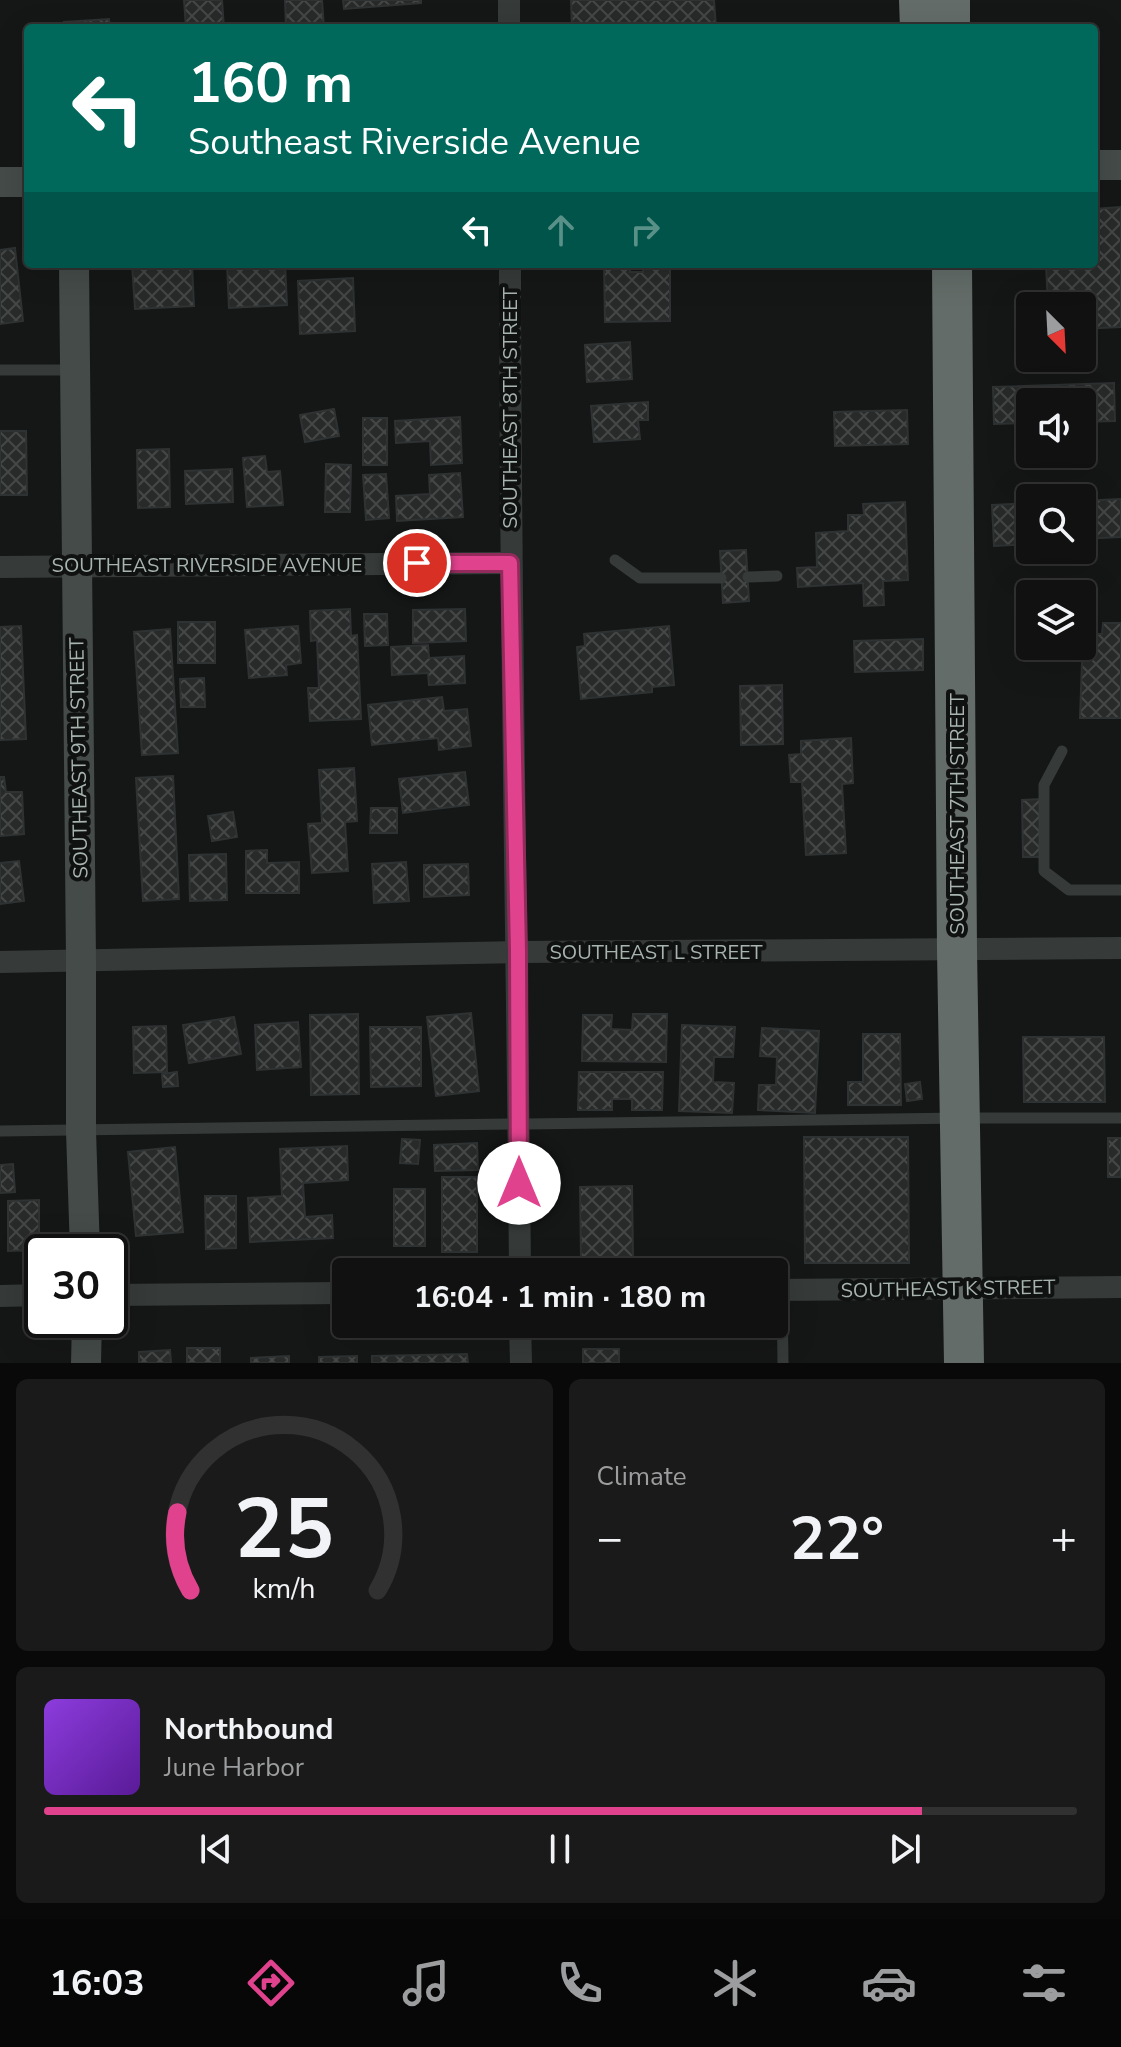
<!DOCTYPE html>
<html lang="en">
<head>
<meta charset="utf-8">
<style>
  :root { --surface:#101110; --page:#191a19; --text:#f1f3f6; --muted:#9c9d9f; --line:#303130; --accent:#e1428e }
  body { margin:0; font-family:"Nunito Sans",sans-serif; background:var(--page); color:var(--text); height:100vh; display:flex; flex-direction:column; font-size:30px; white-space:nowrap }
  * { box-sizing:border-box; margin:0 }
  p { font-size:26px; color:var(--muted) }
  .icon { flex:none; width:44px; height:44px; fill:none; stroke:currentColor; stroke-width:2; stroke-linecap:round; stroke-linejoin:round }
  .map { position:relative; height:1363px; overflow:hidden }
  .panel { display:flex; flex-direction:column; gap:16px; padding:16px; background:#090909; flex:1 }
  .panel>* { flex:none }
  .guide { position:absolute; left:24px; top:24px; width:1074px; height:244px; border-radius:8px; box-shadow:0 8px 32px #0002,0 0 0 2px var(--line); background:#00695c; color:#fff; overflow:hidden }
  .needle { width:52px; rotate:156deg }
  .tools { position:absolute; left:1016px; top:292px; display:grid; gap:16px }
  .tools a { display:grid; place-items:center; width:80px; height:80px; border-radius:8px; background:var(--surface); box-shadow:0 8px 32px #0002,0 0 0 2px var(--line); font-size:40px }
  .speed { position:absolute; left:24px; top:1234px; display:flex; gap:16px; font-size:40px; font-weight:700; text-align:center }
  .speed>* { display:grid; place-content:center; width:104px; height:104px; border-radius:50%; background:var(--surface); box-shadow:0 8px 32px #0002,0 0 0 2px var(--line); line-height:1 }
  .speed .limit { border:4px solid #111; border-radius:12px; background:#fff; color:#111 }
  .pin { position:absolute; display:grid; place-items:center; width:68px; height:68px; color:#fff; margin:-34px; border:4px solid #fff; border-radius:50%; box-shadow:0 2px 8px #0007 }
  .me { position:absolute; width:88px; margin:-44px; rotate:0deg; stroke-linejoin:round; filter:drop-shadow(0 0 6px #0008) }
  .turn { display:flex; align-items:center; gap:28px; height:168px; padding:0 32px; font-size:36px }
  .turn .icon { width:104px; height:104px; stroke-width:2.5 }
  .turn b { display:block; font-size:56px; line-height:68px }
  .lanes { display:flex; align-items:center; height:76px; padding:0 32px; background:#0003; justify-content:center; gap:40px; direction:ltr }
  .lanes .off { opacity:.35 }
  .big { font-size:60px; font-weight:700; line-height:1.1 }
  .panel .card { flex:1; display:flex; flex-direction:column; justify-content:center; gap:12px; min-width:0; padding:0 28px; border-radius:12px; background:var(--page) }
  .panel .dial { align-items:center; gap:0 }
  .dial svg { height:208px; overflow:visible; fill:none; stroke:var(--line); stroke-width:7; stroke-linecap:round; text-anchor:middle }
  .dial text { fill:var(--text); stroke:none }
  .song { display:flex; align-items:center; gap:24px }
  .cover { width:96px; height:96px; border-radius:12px; background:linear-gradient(135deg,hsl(270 70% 55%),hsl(270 70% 35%)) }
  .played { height:8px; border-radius:4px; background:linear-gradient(90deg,var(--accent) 85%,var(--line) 85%) }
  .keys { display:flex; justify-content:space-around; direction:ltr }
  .heat { display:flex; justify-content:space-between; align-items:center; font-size:44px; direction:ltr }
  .panel .tiles { flex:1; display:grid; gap:16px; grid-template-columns:1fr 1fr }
  .card:last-child { grid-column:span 2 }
  .trip { position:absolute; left:332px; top:1258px; width:456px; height:80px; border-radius:8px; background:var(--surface); box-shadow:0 8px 32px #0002,0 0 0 2px var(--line); font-weight:700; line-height:80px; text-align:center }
  .menu { display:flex; height:128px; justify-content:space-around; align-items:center; background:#060706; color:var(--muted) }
  .menu .icon { width:56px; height:56px }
  .menu .current { color:var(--accent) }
  .menu b { font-size:36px; color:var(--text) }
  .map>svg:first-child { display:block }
  .building { fill:url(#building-cross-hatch); stroke:#2f3232; stroke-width:2 }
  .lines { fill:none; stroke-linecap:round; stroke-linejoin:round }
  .lane { stroke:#363b3a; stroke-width:11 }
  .street { stroke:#363b3a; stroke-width:22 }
  .secondary { stroke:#444b48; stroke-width:30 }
  .highway { stroke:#636c68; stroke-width:40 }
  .route-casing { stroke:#922b5c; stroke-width:20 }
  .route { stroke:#e1428e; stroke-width:14 }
  .labels { text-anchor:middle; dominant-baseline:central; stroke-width:8; stroke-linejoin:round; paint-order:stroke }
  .street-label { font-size:20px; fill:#a8b5af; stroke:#101111 }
</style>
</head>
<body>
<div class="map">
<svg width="1121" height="1363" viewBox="0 0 1121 1363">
  <defs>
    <pattern id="building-cross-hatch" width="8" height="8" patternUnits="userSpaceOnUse" patternTransform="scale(2)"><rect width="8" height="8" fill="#282a2a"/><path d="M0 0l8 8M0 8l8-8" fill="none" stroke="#444746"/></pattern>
  </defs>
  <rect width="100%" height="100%" fill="#151716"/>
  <g class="building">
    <path d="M184 0H222L224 28H186Z"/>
    <path d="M285 0H322L324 28H286Z"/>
    <path d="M343 0H421V3L344 9Z"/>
    <path d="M571 0H714L716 28H572Z"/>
    <path d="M109 19 110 28H64V22Z"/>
    <path d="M817 23V28H739Z"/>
    <path d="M1121 207V327L1082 329V306H1048L1046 264H1094V209Z"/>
    <path d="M15 248 23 321 0 324V250Z"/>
    <path d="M132 264H192L194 306 135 309Z"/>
    <path d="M227 264H285L287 305 229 308Z"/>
    <path d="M604 264H630V272H643V264H670V321L605 322Z"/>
    <path d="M353 278 355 331 300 334 298 281Z"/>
    <path d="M630 342 632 379 587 382 585 345Z"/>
    <path d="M1114 383 1115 421 1082 422V402H1030V423L994 424 993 387Z"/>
    <path d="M648 402V420H638L640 439 594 442 591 406Z"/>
    <path d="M334 409 339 436 305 442 300 415Z"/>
    <path d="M907 410 908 444 835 446 834 412Z"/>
    <path d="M460 417 462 463 431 465 430 441 396 443 395 421Z"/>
    <rect x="363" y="418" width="24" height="47"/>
    <path d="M0 431H26L27 495H0Z"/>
    <path d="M169 449 170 507 138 508 137 450Z"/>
    <path d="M265 456 267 472 280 471 283 505 247 507 243 458Z"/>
    <path d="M326 464 351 465 350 512H325Z"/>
    <path d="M232 469 233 502 186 504 185 471Z"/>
    <path d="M460 473 463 517 397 521 396 496 430 494 429 475Z"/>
    <path d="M386 474 389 518 366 520 363 475Z"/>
    <path d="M1121 499V537L1082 539V501Z"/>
    <path d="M905 502 908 580 883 581 884 605 864 606 863 583 798 587 797 568 817 567 816 533 848 531V515H864L863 504Z"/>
    <path d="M1030 503V544L994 546 992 505Z"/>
    <path d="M746 550 749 601 723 603 720 551Z"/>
    <path d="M350 609 351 636 357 635 361 719 310 721 308 688H319L317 640 311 641 310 611Z"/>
    <path d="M465 609 466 641 413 643V610Z"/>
    <path d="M364 614H387L388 645 365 646Z"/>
    <rect x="178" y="622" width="37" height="41"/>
    <path d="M1103 623H1121V718H1080L1083 634H1102Z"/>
    <path d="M21 626 26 739 0 740V627Z"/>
    <path d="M298 626 301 663 286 665 287 675 249 678 245 630Z"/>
    <path d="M669 626 674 685 652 687V692L581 699 577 647 585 646 584 634Z"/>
    <path d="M170 629 178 753 142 755 134 632Z"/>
    <path d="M923 639V670L855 672 854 641Z"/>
    <path d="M428 645 429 658 464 656 465 683 429 685 428 673 392 675 391 647Z"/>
    <path d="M204 678 205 707H181L180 679Z"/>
    <path d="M782 685 783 744 741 745 740 686Z"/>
    <path d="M442 697 444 711 467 709 471 746 439 750 438 738 372 745 368 705Z"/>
    <path d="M851 738 853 783 842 784 846 853 806 855 802 782H791L789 755 801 754V741Z"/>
    <path d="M354 768 357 821 345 822 348 871 312 873 308 824 322 823 319 770Z"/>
    <path d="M465 772 469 805 403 813 399 779Z"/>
    <path d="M173 776 179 899 143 901 136 778Z"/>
    <path d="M0 777H4L6 792H22L24 834 0 836Z"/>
    <path d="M1041 799 1042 857H1023L1022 800Z"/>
    <path d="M371 808H397V833H370Z"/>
    <path d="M233 812 237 837 212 841 208 816Z"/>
    <path d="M267 850V863L299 862V893H246V851Z"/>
    <path d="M226 854 227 900 190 901 189 855Z"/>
    <path d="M19 861 24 901 0 904V863Z"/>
    <path d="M406 862 409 901 374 903 372 864Z"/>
    <path d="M468 864 469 895 424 897V865Z"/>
    <path d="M471 1013 479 1091 436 1096 427 1017Z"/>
    <path d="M358 1014 359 1094 311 1095 310 1015Z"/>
    <path d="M633 1014H667L666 1062 582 1061 583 1015H612L611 1029 632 1030Z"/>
    <path d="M234 1017 241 1054 189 1063 183 1025Z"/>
    <path d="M298 1022 301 1067 257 1070 255 1025Z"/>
    <path d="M682 1025 735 1027 733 1057H714L713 1082 734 1083 732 1113 679 1111Z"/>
    <path d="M166 1026 167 1072 134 1073 133 1027Z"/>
    <path d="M370 1027H421V1086L371 1087Z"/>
    <path d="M762 1028 819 1031 815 1113 758 1110 759 1085H776L777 1057 760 1056Z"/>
    <path d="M863 1034H900L901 1105H848V1082H863Z"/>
    <path d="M1023 1037H1104L1105 1102H1024Z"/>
    <path d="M177 1072 178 1086 163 1087 162 1074Z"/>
    <path d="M579 1072H663L662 1110H632V1099H612V1110H578Z"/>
    <path d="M920 1082 922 1099 907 1101 905 1084Z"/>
    <path d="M804 1137H908L909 1263H805Z"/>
    <rect x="1108" y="1138" width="13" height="39"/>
    <path d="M402 1139 420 1140 418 1164 400 1163Z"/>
    <path d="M477 1143 478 1170 435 1171 434 1145Z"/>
    <path d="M347 1146 348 1180 303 1183 305 1217 332 1215 333 1238 250 1242 248 1198 282 1196 280 1149Z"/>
    <path d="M175 1147 183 1232 136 1236 128 1152Z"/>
    <path d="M13 1164 15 1192 0 1193V1165Z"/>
    <rect x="442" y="1177" width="35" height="75"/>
    <path d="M632 1186 633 1257 581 1258 580 1187Z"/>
    <rect x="394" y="1189" width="31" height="57"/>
    <path d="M205 1196H236V1248L206 1249Z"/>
    <path d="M39 1200V1250L8 1251V1201Z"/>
    <rect x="187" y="1348" width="33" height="15"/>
    <rect x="583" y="1349" width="36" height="14"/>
    <path d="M170 1350 171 1363H139V1352Z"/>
    <path d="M467 1354 468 1363H372V1356Z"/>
    <path d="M289 1356V1363H251V1358Z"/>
    <path d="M357 1356V1363H319V1357Z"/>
  </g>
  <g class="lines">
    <g class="lane">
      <path d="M0 370H74"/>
      <path d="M615 560 640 578H721"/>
      <path d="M748 577 777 576"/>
      <path d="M1062 751 1044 785V871L1069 890H1121"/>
      <path d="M0 1131 961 1118H1121"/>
      <path d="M782 1290 783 1363"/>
    </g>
    <g class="street">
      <path d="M509 0V28"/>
      <path d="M510 264C510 600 517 936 520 1272"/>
      <path d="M0 567 510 563"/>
      <path d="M0 962 518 952 1121 948"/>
      <path d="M774 1290 1121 1287"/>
      <path d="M110 1295 346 1293"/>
      <path d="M0 1296 42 1295"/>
      <path d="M520 1324 521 1363"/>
    </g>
    <g class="secondary">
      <path d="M1094 165H1121"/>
      <path d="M0 182H28"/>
      <path d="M74 264 81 960V1131L85 1252"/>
      <path d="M86 1363 87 1320"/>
    </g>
    <g class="highway">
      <path d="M919 0 920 28"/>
      <path d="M950 0V28"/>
      <path d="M952 264 957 950 964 1363"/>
    </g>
  </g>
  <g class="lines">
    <defs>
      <path id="route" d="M417 563H510L518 952 519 1183"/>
    </defs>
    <use href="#route" class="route-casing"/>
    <use href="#route" class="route"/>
  </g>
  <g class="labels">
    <g class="street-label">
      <text transform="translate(510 408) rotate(-90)">SOUTHEAST 8TH STREET</text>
      <text x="207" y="565">SOUTHEAST RIVERSIDE AVENUE</text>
      <text transform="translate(79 758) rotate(-91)">SOUTHEAST 9TH STREET</text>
      <text transform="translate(957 814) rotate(-90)">SOUTHEAST 7TH STREET</text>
      <text x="656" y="952">SOUTHEAST L STREET</text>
      <text transform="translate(948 1289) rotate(-1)">SOUTHEAST K STREET</text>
    </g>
  </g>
</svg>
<div class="tools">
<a><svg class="needle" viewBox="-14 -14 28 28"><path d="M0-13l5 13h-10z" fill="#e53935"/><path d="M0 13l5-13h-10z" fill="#9c9d9f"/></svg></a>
<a><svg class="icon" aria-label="sound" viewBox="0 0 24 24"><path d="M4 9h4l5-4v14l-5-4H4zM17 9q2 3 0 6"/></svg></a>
<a><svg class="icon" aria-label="search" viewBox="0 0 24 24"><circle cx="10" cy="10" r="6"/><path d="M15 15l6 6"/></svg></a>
<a><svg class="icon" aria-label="layers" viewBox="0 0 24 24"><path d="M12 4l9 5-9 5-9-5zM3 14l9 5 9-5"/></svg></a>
</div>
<div class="speed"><div class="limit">30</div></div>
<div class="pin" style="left:417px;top:563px;background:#d93025"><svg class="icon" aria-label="arrive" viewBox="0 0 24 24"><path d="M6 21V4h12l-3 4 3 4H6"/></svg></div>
<svg class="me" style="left:519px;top:1183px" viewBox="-20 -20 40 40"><circle r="19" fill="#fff"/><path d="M0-13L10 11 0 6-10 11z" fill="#e1428e"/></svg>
<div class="trip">16:04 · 1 min · 180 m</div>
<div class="guide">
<div class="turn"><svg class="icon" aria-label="left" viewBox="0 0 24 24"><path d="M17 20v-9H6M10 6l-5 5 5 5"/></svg><div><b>160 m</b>Southeast Riverside Avenue</div></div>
<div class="lanes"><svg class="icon" aria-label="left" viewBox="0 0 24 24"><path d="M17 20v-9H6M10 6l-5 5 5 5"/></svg><svg class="icon off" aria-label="ahead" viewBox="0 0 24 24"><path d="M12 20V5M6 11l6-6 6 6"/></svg><svg class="icon off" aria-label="right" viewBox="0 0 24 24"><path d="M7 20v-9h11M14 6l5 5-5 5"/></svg></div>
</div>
</div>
<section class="panel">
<div class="tiles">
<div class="card dial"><svg viewBox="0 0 100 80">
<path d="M14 69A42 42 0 1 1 86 69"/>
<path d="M14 69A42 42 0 0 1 9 39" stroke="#e1428e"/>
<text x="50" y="56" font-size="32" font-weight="700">25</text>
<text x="50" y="72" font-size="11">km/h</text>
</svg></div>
<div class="card"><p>Climate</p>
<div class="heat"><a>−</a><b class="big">22°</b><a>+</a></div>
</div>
<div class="card">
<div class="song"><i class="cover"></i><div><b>Northbound</b><p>June Harbor</p></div></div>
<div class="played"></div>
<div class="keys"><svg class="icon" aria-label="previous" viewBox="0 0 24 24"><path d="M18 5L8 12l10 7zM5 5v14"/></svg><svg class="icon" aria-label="pause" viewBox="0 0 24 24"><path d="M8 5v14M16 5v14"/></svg><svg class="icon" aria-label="next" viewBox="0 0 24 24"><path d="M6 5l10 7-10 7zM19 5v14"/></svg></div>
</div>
</div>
</section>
<nav class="menu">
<b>16:03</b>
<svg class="icon current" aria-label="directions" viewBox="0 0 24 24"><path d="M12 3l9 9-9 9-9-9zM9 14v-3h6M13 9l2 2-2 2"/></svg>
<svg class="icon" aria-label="music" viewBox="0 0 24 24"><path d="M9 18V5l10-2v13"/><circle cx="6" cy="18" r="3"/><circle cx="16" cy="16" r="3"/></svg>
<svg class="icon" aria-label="phone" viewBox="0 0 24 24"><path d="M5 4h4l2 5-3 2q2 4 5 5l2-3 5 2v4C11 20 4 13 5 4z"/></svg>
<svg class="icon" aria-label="climate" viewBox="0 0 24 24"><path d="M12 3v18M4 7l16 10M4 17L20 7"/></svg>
<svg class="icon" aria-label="car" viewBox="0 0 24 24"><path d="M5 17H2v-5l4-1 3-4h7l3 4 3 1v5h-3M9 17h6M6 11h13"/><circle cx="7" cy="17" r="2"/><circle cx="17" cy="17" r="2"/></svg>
<svg class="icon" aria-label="filters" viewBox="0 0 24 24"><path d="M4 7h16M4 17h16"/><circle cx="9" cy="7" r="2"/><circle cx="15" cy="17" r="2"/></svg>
</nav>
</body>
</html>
